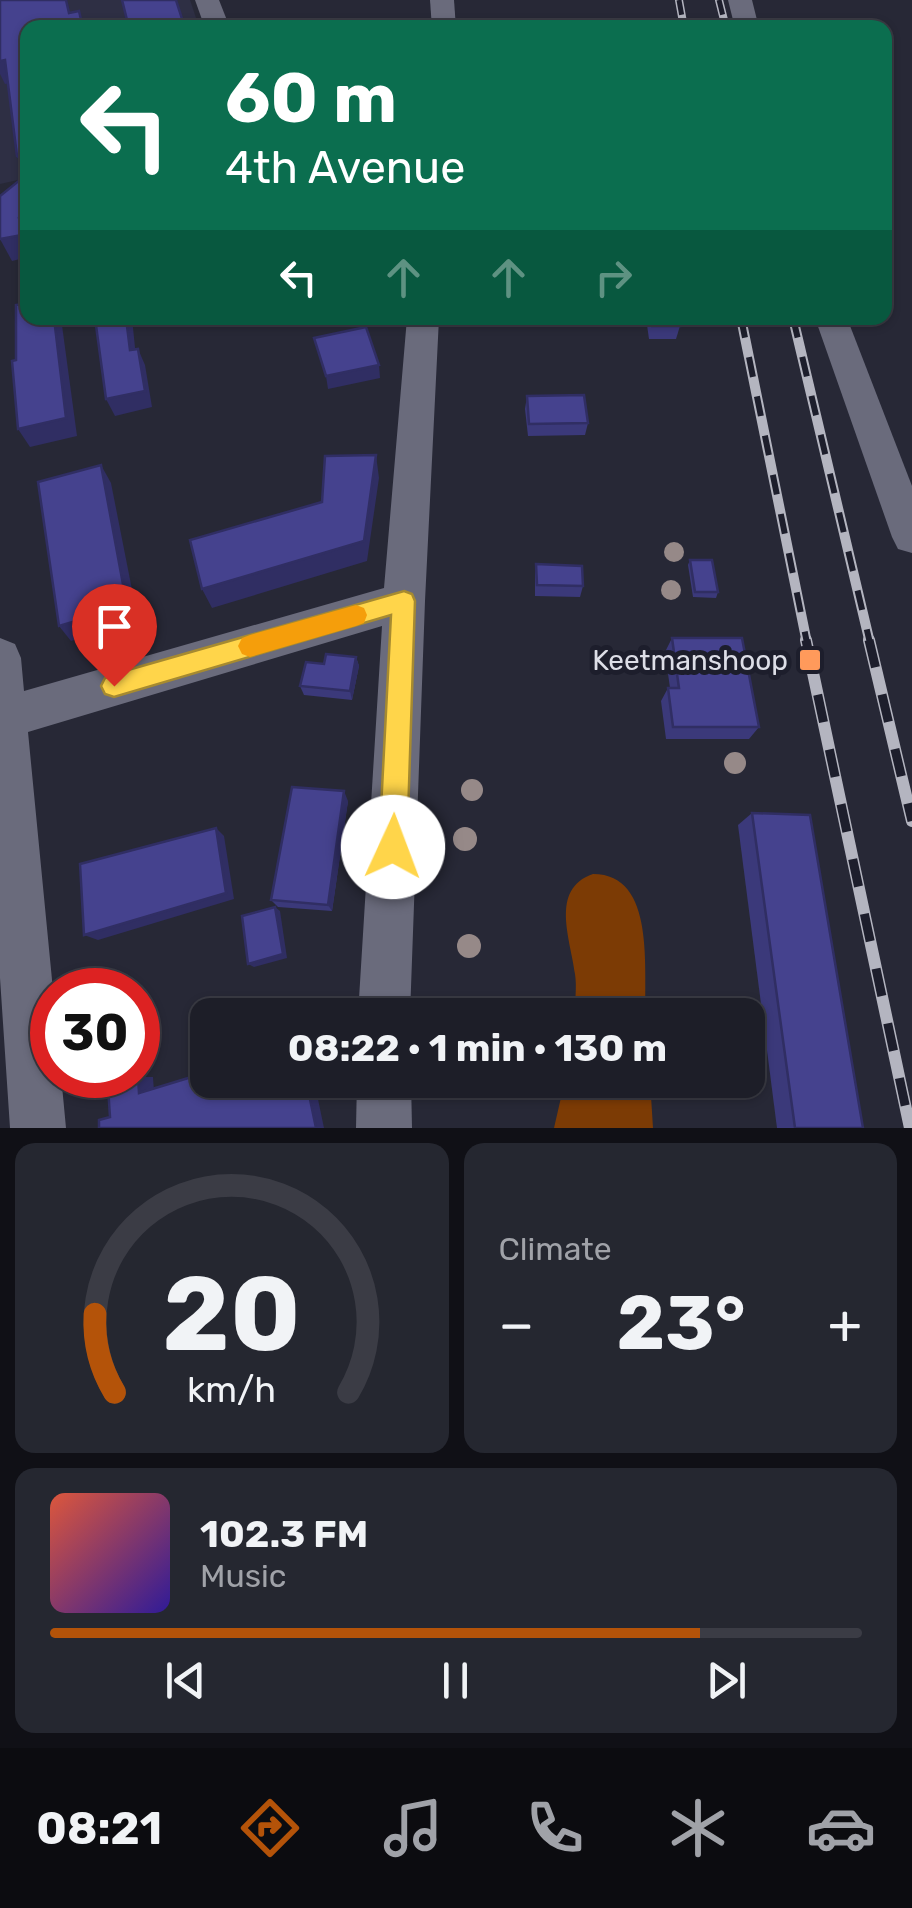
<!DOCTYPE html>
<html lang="en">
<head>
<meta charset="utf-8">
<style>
  :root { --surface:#1d1e28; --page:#252730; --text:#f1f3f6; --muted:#a0a2a8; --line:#3b3c45; --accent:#b45309 }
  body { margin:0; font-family:Rubik,sans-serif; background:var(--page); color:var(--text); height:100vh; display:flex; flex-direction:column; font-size:38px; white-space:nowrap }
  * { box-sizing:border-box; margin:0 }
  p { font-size:32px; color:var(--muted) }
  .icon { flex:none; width:55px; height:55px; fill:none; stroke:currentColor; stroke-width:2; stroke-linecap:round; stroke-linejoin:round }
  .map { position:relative; height:1128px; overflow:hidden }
  .side { display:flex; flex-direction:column; gap:15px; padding:15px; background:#101016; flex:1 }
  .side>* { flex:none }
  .banner { position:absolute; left:20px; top:20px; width:872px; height:305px; border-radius:20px; box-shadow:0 2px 8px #0004,0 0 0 2px var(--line); background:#0b6e4f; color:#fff; overflow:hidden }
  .speed { position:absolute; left:30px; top:968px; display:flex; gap:20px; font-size:50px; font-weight:700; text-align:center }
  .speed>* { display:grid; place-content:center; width:130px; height:130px; border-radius:50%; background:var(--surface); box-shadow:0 2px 8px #0004,0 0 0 2px var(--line); line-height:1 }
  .speed .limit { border:15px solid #d22; background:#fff; color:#111 }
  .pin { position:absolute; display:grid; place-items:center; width:85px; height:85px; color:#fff; margin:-102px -42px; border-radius:50% 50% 50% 0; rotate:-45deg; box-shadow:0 0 10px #0007 }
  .pin .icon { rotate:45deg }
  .me { position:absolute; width:110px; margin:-55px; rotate:2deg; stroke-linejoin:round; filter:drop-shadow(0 0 8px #0008) }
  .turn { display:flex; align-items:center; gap:35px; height:210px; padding:0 40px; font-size:45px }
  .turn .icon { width:130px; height:130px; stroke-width:2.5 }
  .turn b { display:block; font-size:70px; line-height:85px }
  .lanes { display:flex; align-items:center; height:95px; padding:0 40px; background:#0003; justify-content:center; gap:50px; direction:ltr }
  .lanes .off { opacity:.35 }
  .big { font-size:75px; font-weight:700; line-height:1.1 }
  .side .widget { flex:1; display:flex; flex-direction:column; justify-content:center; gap:15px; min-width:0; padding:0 35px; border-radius:20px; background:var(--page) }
  .side .dial { align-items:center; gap:0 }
  .dial svg { height:260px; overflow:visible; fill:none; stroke:var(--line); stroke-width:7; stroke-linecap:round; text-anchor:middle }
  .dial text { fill:var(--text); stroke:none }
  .song { display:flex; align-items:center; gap:30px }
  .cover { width:120px; height:120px; border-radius:15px; background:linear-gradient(135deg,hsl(10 70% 55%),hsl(250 70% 35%)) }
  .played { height:10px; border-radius:5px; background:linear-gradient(90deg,var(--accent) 80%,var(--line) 80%) }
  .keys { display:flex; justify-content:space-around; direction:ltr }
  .heat { display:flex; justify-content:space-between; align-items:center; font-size:55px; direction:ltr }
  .side .tiles { flex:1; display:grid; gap:15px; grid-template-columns:1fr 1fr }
  .widget:last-child { grid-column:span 2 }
  .trip { position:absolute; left:190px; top:998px; width:575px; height:100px; border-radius:20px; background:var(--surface); box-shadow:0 2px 8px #0004,0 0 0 2px var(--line); font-weight:700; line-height:100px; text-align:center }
  .menu { display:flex; height:160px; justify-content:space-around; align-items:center; background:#0c0c10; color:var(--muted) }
  .menu .icon { width:70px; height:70px }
  .menu .active { color:var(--accent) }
  .menu b { font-size:45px; color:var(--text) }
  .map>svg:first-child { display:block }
  .built { fill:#2e2f44 }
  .green { fill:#7c3b05 }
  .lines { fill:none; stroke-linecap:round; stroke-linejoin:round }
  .minor { fill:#6a6b7c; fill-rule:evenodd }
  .rail-far2-casing { stroke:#b4b5c0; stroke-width:8 }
  .rail-far1-casing { stroke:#b4b5c0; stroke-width:10 }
  .rail-casing { stroke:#b4b5c0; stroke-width:12 }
  .rail-far2 { stroke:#1d1e2c; stroke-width:5; stroke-dasharray:15; stroke-linecap:butt }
  .rail-far1 { stroke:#1d1e2c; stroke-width:6; stroke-dasharray:20; stroke-linecap:butt }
  .rail { stroke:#1d1e2c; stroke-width:9; stroke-dasharray:28; stroke-linecap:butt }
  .tree { fill:#968988 }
  .wall { fill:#3b397a }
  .shaded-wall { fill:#302e63 }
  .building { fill:#45428e; stroke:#302e63; stroke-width:2.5 }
  .route { fill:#ffd54a; stroke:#a68a30; stroke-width:2.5 }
  .slow { fill:#f59e0b }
  .poi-dot { fill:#ff9a5b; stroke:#1d1e2c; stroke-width:4 }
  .labels { text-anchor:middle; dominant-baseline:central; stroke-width:10; stroke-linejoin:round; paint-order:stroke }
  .poi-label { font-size:28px; fill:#dddee7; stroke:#1d1e2c; text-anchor:end }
</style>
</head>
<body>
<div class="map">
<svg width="912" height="1128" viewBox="0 0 912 1128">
  <rect width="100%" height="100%" fill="#272836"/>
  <path class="built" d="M0 0H190L199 27 28 28 27 178 0 184Z"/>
  <g class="green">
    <path d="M593 874C657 874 643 971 646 1015H574C575 1002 577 987 575 974 571 940 549 889 593 874Z"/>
    <path d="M565 1080H650L653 1128H554Z"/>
  </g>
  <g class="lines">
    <g class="minor">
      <path d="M195 0H219L230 28H205Z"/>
      <path d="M430 0H454L456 28H432Z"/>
      <path d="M728 0H752L759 28H735Z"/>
      <path d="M407 318H439L425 601 410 1015H358L382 626 28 732 53 990 52 1075H61L66 1128H10L0 978V638L15 644 21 658 24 691 384 588Z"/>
      <path d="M815 318H847L912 486V553L898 549 892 537Z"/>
      <path d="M357 1080H411L412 1128H356Z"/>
    </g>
    <defs>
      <g id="rail-far2">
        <path d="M679 0 684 28"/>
        <path d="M719 0 726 28"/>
      </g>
      <g id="rail-far1">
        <path d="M741 318 807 643"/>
        <path d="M793 318 870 643"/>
      </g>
      <g id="rail">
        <path d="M806 640 910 1128"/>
        <path d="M869 640 912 821"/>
      </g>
    </defs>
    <use href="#rail-far2" class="rail-far2-casing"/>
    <use href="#rail-far1" class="rail-far1-casing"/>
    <use href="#rail" class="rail-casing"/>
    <use href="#rail-far2" class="rail-far2"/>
    <use href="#rail-far1" class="rail-far1"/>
    <use href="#rail" class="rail"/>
  </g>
  <g class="tree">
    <circle cx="674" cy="552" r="10"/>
    <circle cx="671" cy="590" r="10"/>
    <circle cx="735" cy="763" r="11"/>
    <circle cx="472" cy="790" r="11"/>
    <circle cx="465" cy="839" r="12"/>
    <circle cx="469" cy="946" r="12"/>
  </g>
  <g class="wall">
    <path d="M646 318H678L680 326 676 339H649Z"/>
    <path d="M527 396 588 423 585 435 528 436 525 409Z"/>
    <path d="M690 560 718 592 716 598 693 597 688 565Z"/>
    <path d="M536 564 583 586 580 597 535 596V575Z"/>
    <path d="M672 638 759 727 749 739H666L661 701 668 688H670L665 652Z"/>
    <path d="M356 657 359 666 352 700 304 695 300 686 324 664Z"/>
    <path d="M348 801 332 911 278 907 271 900Z"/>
    <path d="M752 813 863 1128H777L738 825Z"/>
  </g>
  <g class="shaded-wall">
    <path d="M5 60 15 82 5 84 0 74V61Z"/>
    <path d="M28 216V257L12 261 0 239 19 218Z"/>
    <path d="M54 318H61L77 436 30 447 18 429Z"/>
    <path d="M126 318H132L137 367 130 350Z"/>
    <path d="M138 349 145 365 152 407 115 416 106 399Z"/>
    <path d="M379 365 380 378 328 389 326 376Z"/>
    <path d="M376 455 379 478 367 561 212 608 202 589 364 541Z"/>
    <path d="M101 465 111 483 138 620 71 641 59 626Z"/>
    <path d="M356 657 359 666 352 700 350 691Z"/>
    <path d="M344 791 348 801 332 911 328 905Z"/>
    <path d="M216 828 224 836 234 899 98 940 84 935Z"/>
    <path d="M275 907 280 911 287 958 254 967 248 964Z"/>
    <path d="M138 1077H153L154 1092 139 1093Z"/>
    <path d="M306 1080H314L324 1128H316Z"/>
  </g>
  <g class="building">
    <path d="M0 0H66L69 13 79 11 83 28H28V216L19 218 22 235 0 239V196L20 180 21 159 17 156 5 60 0 61Z"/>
    <path d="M122 0H176L185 28H129Z"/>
    <path d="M28 303V318H54L66 418 18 429 12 361 16 360V305Z"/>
    <path d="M95 318H126L130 350 138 349 145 391 106 399Z"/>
    <path d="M651 318H678L680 326H652Z"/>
    <path d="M366 327 379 365 326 376 314 338Z"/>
    <path d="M584 395 588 423 529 424 527 396Z"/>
    <path d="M376 455 364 541 202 589 190 540 322 502 325 456Z"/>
    <path d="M101 465 127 606 59 626 38 482Z"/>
    <path d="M690 560H712L718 592H695Z"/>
    <path d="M536 564 582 566 583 586 537 585Z"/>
    <path d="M672 638H742L759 727H673L668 688H679Z"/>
    <path d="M326 654 356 657 350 691 300 686 306 662 324 664Z"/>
    <path d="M292 787 344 791 328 905 271 900Z"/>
    <path d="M752 813 810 815 863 1128H795Z"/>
    <path d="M216 828 226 893 84 935 80 864Z"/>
    <path d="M275 907 283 954 248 964 242 916Z"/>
    <path d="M208 1048V1080H306L316 1128H99V1120L110 1117 108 1087 138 1077 139 1093 198 1075 196 1052Z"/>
  </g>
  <path class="route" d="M404 591 412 594 415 601 407 847 403 856 393 860 383 856 379 847 391 615 114 697 105 694 101 686 105 678 114 674Z"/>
  <path class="slow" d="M356 605 364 608 367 615 364 623 356 626 250 657 242 654 238 646 242 638 250 635Z"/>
  <rect class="poi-dot" x="798" y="648" width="24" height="24" rx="5"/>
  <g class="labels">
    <g class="poi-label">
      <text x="788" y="660">Keetmanshoop</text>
    </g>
  </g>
</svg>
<div class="speed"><div class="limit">30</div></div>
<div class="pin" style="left:114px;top:686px;background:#d93025"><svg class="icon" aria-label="arrive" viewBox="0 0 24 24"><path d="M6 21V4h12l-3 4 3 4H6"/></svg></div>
<svg class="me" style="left:393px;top:847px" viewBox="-20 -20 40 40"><circle r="19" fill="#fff"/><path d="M0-13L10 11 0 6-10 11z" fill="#ffd54a"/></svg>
<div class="trip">08:22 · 1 min · 130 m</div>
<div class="banner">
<div class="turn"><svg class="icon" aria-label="left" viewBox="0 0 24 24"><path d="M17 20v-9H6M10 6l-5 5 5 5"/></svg><div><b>60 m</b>4th Avenue</div></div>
<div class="lanes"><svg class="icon" aria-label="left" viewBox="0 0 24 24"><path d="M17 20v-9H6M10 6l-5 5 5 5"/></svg><svg class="icon off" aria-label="ahead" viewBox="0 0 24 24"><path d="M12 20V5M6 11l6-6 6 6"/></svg><svg class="icon off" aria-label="ahead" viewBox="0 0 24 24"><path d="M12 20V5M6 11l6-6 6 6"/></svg><svg class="icon off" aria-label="right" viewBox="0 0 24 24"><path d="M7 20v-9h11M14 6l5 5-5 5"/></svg></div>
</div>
</div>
<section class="side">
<div class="tiles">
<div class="widget dial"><svg viewBox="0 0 100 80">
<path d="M14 69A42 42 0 1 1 86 69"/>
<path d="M14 69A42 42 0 0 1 8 45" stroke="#b45309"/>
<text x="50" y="56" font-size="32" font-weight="700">20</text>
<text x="50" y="72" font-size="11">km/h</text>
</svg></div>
<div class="widget"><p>Climate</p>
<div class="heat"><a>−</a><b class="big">23°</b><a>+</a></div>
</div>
<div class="widget">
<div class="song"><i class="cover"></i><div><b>102.3 FM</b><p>Music</p></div></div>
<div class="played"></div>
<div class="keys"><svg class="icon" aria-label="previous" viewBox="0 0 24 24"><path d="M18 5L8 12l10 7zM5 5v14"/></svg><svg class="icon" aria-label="pause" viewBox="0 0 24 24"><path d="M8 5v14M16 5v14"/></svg><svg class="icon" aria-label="next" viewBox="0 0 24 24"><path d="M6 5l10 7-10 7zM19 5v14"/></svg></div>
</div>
</div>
</section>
<nav class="menu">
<b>08:21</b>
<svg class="icon active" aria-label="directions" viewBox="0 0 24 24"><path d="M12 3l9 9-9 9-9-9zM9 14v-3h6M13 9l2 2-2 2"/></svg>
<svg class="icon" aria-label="music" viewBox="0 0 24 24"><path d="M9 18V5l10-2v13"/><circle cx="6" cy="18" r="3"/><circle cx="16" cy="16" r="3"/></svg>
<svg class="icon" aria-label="phone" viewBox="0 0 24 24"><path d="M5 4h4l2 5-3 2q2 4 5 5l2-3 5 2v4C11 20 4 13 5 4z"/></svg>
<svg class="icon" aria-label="climate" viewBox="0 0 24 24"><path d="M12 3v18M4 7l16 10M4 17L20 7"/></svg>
<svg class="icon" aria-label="car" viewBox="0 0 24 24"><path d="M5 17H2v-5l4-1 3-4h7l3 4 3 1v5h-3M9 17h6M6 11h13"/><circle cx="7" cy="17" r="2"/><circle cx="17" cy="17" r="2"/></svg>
</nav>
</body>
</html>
